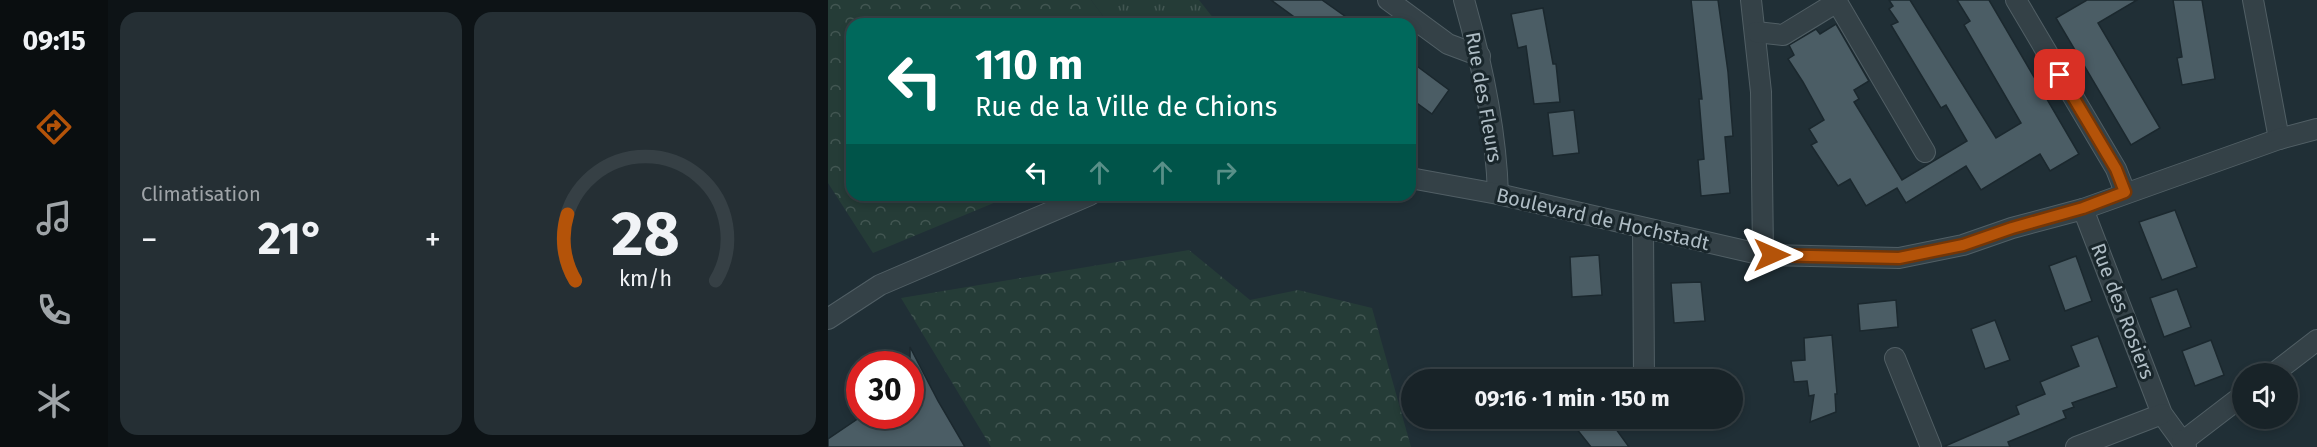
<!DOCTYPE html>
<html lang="fr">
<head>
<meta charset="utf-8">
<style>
  :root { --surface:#182328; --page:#252f34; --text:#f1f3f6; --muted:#9fa4a8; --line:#364045; --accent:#b45309 }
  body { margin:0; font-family:"Fira Sans",sans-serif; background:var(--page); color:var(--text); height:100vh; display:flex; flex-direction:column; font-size:22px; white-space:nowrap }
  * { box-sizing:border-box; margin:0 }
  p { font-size:20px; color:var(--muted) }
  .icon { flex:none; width:33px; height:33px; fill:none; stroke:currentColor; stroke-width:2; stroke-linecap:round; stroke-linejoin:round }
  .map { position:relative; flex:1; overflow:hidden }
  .drawer { display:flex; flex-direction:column; gap:12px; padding:12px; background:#0d1316; width:720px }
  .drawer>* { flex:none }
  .banner { position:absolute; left:18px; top:18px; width:570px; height:183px; border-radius:18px; box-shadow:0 3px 9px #0003,0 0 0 2px var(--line); background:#00695c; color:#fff; overflow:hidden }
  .buttons { position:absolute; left:1404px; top:363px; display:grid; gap:12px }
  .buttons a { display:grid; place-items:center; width:66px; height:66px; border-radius:50%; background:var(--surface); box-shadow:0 3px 9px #0003,0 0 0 2px var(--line); font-size:30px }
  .speed { position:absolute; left:18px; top:351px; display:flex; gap:12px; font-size:30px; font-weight:700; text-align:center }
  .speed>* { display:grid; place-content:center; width:78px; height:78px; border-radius:50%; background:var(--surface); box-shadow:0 3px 9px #0003,0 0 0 2px var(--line); line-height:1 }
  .speed .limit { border:9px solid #d22; background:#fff; color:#111 }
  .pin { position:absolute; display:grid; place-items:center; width:51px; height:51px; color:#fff; margin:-26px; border-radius:12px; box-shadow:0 3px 9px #0006 }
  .me { position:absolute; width:66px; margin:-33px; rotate:90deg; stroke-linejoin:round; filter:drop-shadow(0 0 4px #0008) }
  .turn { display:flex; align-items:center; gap:21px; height:126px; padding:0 30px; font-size:27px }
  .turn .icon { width:78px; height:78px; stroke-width:2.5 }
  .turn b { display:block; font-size:42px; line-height:51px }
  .lanes { display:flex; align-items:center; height:57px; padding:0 30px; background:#0003; justify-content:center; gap:30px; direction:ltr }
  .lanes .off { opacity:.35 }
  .big { font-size:45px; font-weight:700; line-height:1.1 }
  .drawer .card { flex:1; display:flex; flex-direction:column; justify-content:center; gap:9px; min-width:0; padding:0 21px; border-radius:18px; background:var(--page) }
  .drawer .dial { align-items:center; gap:0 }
  .dial svg { height:156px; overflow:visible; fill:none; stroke:var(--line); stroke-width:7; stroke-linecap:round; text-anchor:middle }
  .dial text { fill:var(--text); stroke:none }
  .heat { display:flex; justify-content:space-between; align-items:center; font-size:33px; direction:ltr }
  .drawer .tiles { flex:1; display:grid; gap:12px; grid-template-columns:repeat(2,1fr) }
  .trip { position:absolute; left:573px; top:369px; width:342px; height:60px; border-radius:30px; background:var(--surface); box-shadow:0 3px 9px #0003,0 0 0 2px var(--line); font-weight:700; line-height:60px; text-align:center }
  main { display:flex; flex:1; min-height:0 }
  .tab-bar { display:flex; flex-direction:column; width:108px; justify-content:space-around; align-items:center; background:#0a0e10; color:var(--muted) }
  .tab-bar .icon { width:42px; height:42px }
  .tab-bar .selected { color:var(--accent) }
  .tab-bar b { font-size:27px; color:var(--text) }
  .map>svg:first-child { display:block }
  .grass { fill:url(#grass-tufts) }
  .forest { fill:url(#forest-crowns) }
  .building { fill:#4b5d65; stroke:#1b282e; stroke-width:1.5 }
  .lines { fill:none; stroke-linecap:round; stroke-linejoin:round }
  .minor-casing { stroke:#515f65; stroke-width:22 }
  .minor { stroke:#344147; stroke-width:20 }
  .route-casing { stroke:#753606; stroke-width:15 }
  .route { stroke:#b45309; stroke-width:10 }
  .labels { text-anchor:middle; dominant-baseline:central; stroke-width:6; stroke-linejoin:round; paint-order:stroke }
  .street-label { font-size:20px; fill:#aebcc4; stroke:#19262b }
</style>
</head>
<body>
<main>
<nav class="tab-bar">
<b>09:15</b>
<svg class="icon selected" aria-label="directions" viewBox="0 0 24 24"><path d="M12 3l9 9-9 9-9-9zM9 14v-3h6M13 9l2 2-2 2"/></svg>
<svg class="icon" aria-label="music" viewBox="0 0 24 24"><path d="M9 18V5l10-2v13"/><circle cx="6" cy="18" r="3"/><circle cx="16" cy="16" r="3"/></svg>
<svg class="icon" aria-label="phone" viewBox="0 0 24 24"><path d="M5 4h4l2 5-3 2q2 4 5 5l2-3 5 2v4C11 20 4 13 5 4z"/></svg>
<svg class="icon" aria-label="climate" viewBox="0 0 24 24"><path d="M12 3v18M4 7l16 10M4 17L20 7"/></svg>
</nav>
<section class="drawer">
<div class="tiles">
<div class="card"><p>Climatisation</p>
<div class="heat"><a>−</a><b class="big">21°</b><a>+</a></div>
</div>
<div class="card dial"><svg viewBox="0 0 100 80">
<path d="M14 69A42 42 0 1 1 86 69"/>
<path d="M14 69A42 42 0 0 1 10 35" stroke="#b45309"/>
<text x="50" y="56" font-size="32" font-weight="700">28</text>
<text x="50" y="72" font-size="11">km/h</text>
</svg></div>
</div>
</section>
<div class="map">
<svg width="1489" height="447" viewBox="0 0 1489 447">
  <defs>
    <pattern id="grass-tufts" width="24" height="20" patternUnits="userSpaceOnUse" patternTransform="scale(1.5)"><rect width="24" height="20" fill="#253c37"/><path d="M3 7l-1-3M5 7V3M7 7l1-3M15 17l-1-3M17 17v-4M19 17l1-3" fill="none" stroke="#425652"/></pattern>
    <pattern id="forest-crowns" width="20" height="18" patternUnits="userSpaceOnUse" patternTransform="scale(1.5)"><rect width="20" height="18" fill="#253c37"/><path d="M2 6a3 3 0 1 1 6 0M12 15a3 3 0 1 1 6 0" fill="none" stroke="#425652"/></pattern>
  </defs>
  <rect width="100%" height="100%" fill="#202f36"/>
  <path class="grass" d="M263 0H371L390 24H281Z"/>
  <g class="forest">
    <path d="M0 0H263L281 24H24V195H185L45 253 0 183Z"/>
    <path d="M361 250 422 300 470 290 544 308 583 447H163L73 298Z"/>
  </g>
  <g class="building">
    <path d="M443 0H494L528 24H476Z"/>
    <path d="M863 0H890L900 72 905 136 897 137 902 193 873 196 870 160 876 159 871 99H874Z"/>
    <path d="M1061 0H1082L1168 138 1193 123 1136 25 1142 21 1129 0H1161L1251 154 1222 171 1212 154 1153 190 1138 166 1078 203 1069 188 1038 206 1022 179 1010 186 983 145 989 142 981 129 996 120 975 82 960 59 966 55 961 45 988 29 992 34 1008 24 1041 81 1026 90 1031 99 1026 102 1074 180 1139 141 1118 105 1113 108 1063 25 1070 22 1061 9 1065 6Z"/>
    <path d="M1259 0H1309L1270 23 1332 128 1303 145 1228 18Z"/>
    <path d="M1345 0H1374L1387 79 1354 85 1349 58 1354 57Z"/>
    <path d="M715 8 725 64H728L732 102 706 104 698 46 690 48 683 14Z"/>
    <path d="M582 61 621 90 604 114 582 98Z"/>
    <path d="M746 110 751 153 725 156 720 113Z"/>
    <path d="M1347 210 1369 267 1334 280 1311 222Z"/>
    <path d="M771 255 774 295 744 297 742 257Z"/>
    <path d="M1248 256 1264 301 1237 311 1221 266Z"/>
    <path d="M873 282 877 321 846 323 843 283Z"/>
    <path d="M1349 289 1363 327 1336 337 1322 298Z"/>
    <path d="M1068 300 1070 327 1032 331 1030 304Z"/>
    <path d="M1167 320 1182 360 1157 369 1143 329Z"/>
    <path d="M1004 335 1009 394H1007L1008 412 982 422 986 395 981 396 979 381 966 382 963 361 977 360 976 338Z"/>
    <path d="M1270 336 1289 387 1244 403 1246 407 1235 411 1238 418 1180 442 1182 447H1115L1191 414 1188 406 1217 394 1212 382 1251 366 1243 346Z"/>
    <path d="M1383 340 1396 375 1367 386 1354 351Z"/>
    <path d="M82 347 110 401 137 447H0V439L34 416H82Z"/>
    <path d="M740 418H780L801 447H763Z"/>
  </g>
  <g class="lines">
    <defs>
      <g id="minor">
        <path d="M560 0 620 44 652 56"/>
        <path d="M636 0C654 63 668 128 670 194"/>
        <path d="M923 0 933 92 935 255"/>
        <path d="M1188 0 1288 169 1297 192"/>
        <path d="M1425 0 1451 139"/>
        <path d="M928 32 955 35 1009 2 1097 152"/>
        <path d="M582 178 670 194 935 255 1071 258 1135 245 1184 228 1255 209 1451 139 1489 129"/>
        <path d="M1255 209 1334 414 1358 447"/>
        <path d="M815 228 816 380"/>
        <path d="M0 319 52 285 262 195"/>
        <path d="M1067 358 1103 447"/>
        <path d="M1445 374 1489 340"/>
        <path d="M1354 442 1414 396"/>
        <path d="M1248 447 1334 414"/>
      </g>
    </defs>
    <use href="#minor" class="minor-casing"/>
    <use href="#minor" class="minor"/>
  </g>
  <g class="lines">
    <defs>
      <path id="route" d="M944 255 1071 258 1135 245 1184 228 1255 208 1297 192 1288 169 1232 75"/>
    </defs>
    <use href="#route" class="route-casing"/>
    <use href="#route" class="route"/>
  </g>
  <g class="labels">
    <g class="street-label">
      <text transform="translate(656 97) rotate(80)">Rue des Fleurs</text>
      <text transform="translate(775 219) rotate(13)">Boulevard de Hochstadt</text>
      <text transform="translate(1295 311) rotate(69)">Rue des Rosiers</text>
    </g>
  </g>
</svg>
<div class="buttons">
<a><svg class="icon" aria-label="sound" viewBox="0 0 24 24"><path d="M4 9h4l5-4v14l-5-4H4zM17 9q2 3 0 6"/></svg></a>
</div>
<div class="speed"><div class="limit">30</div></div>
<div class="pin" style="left:1232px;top:75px;background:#d93025"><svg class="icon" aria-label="arrive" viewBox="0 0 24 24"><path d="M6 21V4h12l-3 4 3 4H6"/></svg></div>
<svg class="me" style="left:944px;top:255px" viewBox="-20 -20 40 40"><path d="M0-17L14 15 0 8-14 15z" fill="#b45309" stroke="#fff" stroke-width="4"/></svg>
<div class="trip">09:16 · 1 min · 150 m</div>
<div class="banner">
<div class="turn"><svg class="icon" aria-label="left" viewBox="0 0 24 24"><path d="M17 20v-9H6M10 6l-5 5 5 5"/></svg><div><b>110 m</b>Rue de la Ville de Chions</div></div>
<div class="lanes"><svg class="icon" aria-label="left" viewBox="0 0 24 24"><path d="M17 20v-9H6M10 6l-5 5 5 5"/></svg><svg class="icon off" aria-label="ahead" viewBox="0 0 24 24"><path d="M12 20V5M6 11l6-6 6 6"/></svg><svg class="icon off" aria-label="ahead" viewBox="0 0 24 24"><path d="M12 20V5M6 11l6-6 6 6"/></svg><svg class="icon off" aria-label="right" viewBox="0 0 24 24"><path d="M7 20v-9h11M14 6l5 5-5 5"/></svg></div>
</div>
</div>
</main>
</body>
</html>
